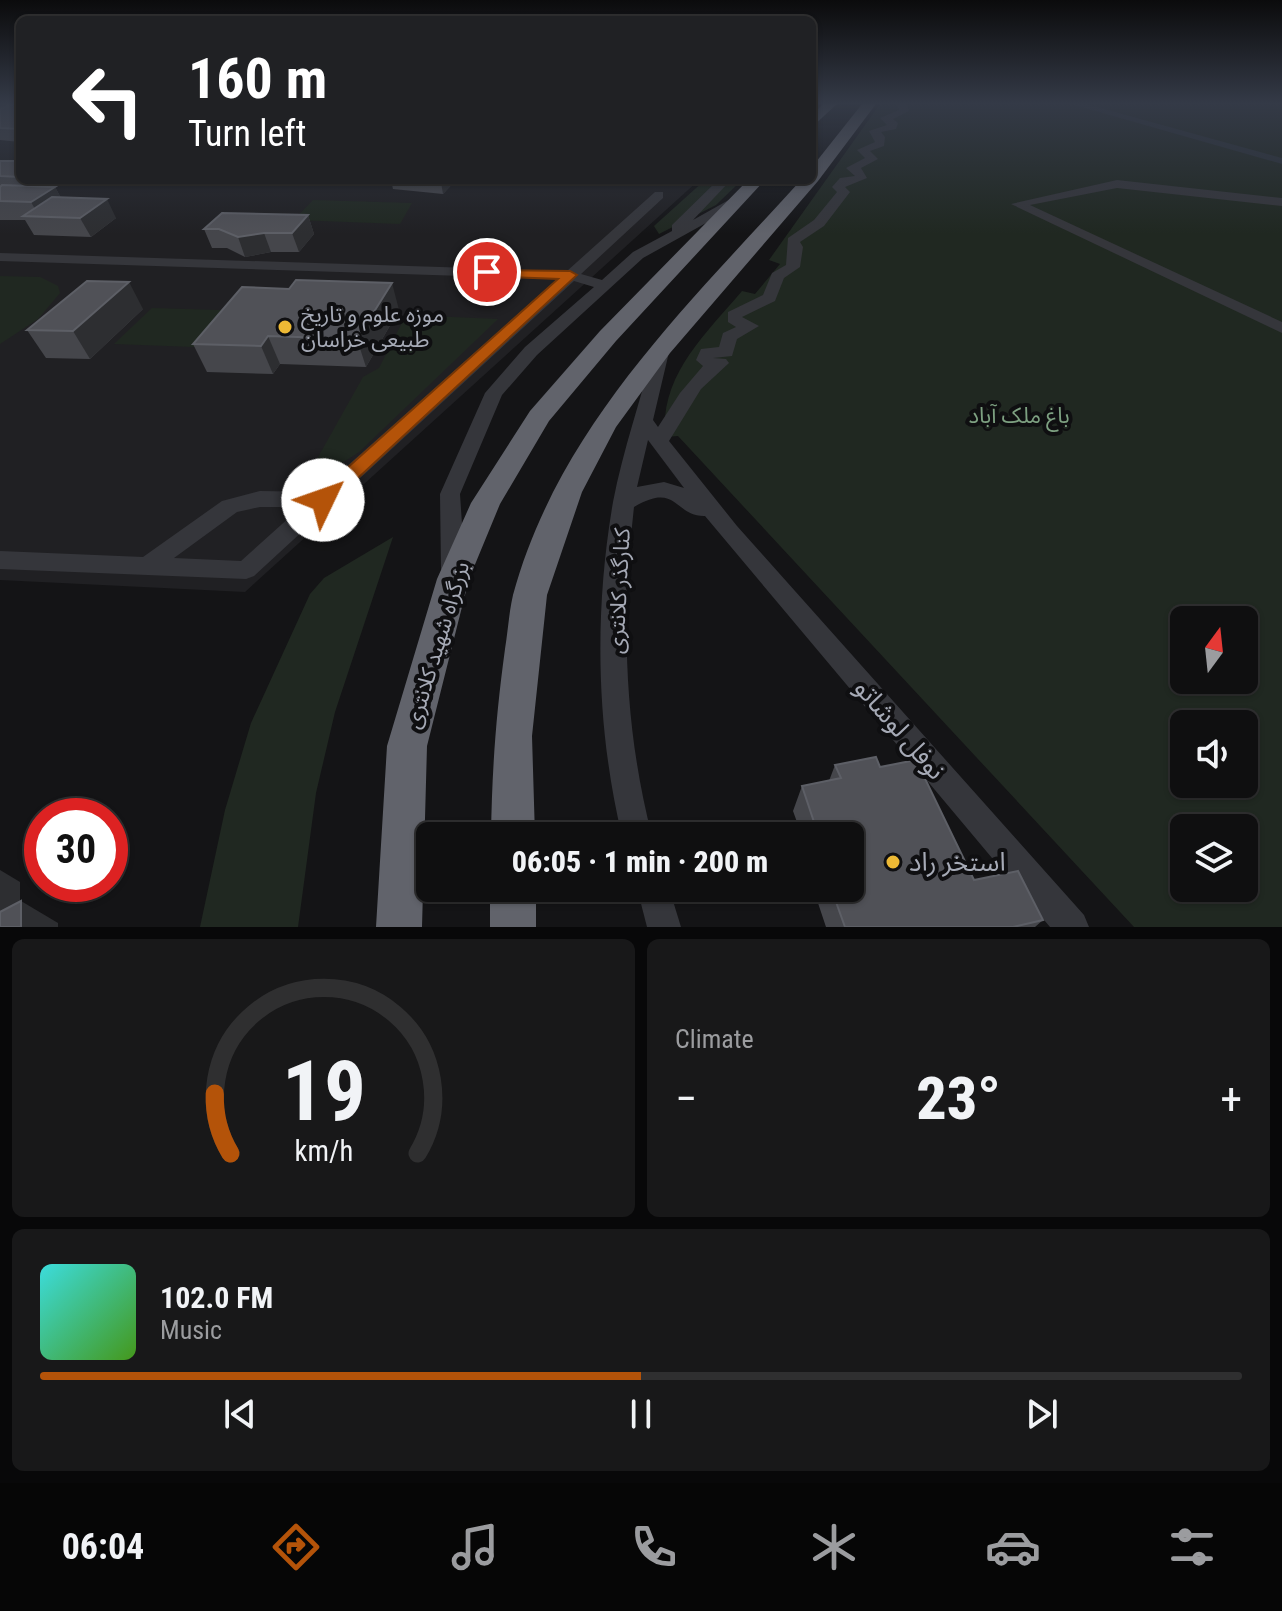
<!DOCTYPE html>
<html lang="en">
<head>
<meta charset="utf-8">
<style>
  :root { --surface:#0f0f10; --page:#181819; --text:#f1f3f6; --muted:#9b9c9f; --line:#2f2f30; --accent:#b45309 }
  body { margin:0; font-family:"Roboto Condensed","Noto Sans Arabic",sans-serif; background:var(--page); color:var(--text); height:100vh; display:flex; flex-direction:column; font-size:30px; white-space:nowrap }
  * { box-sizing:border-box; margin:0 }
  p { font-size:26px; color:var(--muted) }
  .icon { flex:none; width:44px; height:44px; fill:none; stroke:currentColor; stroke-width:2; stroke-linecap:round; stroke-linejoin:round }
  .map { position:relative; height:927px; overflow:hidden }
  .side { display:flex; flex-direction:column; gap:12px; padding:12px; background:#080809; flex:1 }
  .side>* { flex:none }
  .top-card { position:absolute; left:16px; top:16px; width:800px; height:168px; border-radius:12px; box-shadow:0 2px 6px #0004,0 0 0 2px var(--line); background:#202124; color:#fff; overflow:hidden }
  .needle { width:52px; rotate:15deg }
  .controls { position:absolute; left:1170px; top:606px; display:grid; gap:16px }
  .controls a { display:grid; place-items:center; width:88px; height:88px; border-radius:12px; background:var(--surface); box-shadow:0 2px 6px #0004,0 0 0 2px var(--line); font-size:40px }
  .speed { position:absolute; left:24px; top:798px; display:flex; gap:16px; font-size:40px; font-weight:700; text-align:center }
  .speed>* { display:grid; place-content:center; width:104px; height:104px; border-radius:50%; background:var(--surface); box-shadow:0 2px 6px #0004,0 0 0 2px var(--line); line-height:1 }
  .speed .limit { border:12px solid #d22; background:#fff; color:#111 }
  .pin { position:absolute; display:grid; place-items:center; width:68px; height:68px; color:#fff; margin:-34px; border:4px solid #fff; border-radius:50%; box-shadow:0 2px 8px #0007 }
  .me { position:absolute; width:88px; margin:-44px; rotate:48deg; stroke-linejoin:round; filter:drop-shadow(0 0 6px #0008) }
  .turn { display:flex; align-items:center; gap:28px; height:168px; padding:0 40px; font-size:36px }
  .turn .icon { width:104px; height:104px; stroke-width:2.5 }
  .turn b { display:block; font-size:56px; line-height:68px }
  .big { font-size:60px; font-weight:800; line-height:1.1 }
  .side .widget { flex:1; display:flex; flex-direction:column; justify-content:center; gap:12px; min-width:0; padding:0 28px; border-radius:12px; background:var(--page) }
  .side .dial { align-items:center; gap:0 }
  .dial svg { height:208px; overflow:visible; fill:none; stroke:var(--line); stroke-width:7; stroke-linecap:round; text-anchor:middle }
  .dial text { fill:var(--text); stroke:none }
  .song { display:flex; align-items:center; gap:24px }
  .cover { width:96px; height:96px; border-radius:12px; background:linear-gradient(135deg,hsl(180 70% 55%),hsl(100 70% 35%)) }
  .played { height:8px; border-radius:4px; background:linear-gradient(90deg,var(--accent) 50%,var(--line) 50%) }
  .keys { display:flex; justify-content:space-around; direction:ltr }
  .heat { display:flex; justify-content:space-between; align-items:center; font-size:44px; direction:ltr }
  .side .tiles { flex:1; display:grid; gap:12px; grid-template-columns:1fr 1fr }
  .widget:last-child { grid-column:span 2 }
  .trip { position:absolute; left:416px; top:822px; width:448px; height:80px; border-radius:12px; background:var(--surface); box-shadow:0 2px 6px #0004,0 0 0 2px var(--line); font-weight:800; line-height:80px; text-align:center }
  .menu { display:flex; height:128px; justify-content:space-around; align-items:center; background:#060606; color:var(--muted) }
  .menu .icon { width:56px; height:56px }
  .menu .active { color:var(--accent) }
  .menu b { font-size:36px; color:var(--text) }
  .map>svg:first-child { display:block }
  .built { fill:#202023 }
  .green { fill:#202821; fill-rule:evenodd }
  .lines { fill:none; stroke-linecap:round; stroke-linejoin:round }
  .canal { fill:#2b3239; fill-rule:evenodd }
  .minor { fill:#35363b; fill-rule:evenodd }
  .highway { fill:#61636b; fill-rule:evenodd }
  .wall { fill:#45464b }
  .shaded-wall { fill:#2d2e31 }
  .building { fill:#505157; stroke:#5d5f66; stroke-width:2 }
  .route { fill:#b45309; stroke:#753606; stroke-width:2 }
  .poi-dot { fill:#edb935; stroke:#0f0f11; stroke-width:3 }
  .labels { text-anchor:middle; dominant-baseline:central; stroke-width:8; stroke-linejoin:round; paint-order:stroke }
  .poi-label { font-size:22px; fill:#a6aab6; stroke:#0f0f11; text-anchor:start }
  .park-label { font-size:22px; fill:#7da081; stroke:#0f0f11 }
  .street-label { font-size:22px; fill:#a6aab6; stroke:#0f0f11 }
  .near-street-label { font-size:26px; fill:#a6aab6; stroke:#0f0f11 }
  .near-poi-label { font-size:26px; fill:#a6aab6; stroke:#0f0f11; text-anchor:start }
</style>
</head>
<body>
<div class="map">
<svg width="1282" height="927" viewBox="0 0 1282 927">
  <rect width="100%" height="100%" fill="#141416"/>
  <path class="built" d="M0 104H20V180H699L245 592 0 580Z"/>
  <g class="green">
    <path d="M880 104H1282V927H1134L678 436 665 437C660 375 704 336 742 291L755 294 780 264 769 260ZM1184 620H1244V680H1184ZM1184 724H1244V784H1184ZM1184 828H1244V888H1184Z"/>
    <path d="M705 180H742L716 205 659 234 654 226Z"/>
    <path d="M313 200 412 203 400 224 294 220Z"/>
    <path d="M0 276 40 277 58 286 60 293 38 319 0 344Z"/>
    <path d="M152 308 252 311 220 348 114 344Z"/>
    <path d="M406 315 498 319 359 452 333 469 312 468 363 377 379 368Z"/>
    <path d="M393 537 335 712 316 793 298 927H200L225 810 251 723 310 594 324 578Z"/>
  </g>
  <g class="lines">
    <path class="canal" d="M1071 104H1086L1282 158V164Z"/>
    <g class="minor">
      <path d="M897 104H907L909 111 893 119 898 123 896 129 881 132 885 137 884 146 870 151 878 159 861 168 867 178 845 187 850 192 824 226 800 242 803 247 800 267 784 278 775 301 742 317 759 326 737 339 732 356 713 358 726 359 729 363 701 389 669 441 737 526 1084 915 1089 927H1050L705 516C674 517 678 481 634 507 621 617 624 728 652 836H622C596 727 594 612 613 502 623 450 641 399 654 348L662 343 670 348 653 420 658 427 680 393 703 366 696 360 701 349 719 347 723 333 736 327 728 322V312L763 295 772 273 786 265 788 238 814 220 837 192 832 187 840 178 855 176 846 168 865 158 857 150 875 142 869 131 887 125 880 118 899 110ZM648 440 684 488 664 482 637 487Z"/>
      <path d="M718 180H731L693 220 734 197H742V203L643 258 537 355 502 395 460 494 465 569 461 575 453 578 445 575 441 569 440 494 485 393 525 347 594 287 574 281 254 576 246 579 0 569V551L143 557 222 501 260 491 318 492 557 279 0 261V253L567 271 655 192H663V198L581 274 602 280 633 252 672 231V225ZM260 507H301L241 561 174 558 237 512Z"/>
      <path d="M1117 180 1282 198V206L1117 188 1030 205 1282 322V333L1011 204Z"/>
      <path d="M637 888H669L681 927H647Z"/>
    </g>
    <g class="highway">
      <path d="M823 104H837L812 127V115Z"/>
      <path d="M862 104H876L818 181 670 353 616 427 582 492 547 595 532 736 535 836H491C492 769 496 715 505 649 508 631 509 612 513 595 559 426 688 305 801 180H812V167Z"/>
      <path d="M748 180H765L616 341 549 421 500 504 469 579 427 746 422 927H376L387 746 437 579 471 503 530 411 600 331Z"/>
      <rect x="490" y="888" width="46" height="39"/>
    </g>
  </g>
  <g class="wall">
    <path d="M0 104H20V142L0 140Z"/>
    <path d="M0 161H20V180H55L44 187H55L61 198 116 218 91 237 34 235 25 220H0Z"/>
    <path d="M225 180H256L253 183Z"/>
    <path d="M391 180H456L443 194 393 189Z"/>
    <path d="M308 215 314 234 299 252H271L245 257 227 248H212L204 229Z"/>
    <path d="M143 309 90 359 46 358 27 330Z"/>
    <path d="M399 310 366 367 280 364 273 374 207 372 193 344Z"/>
    <path d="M835 765 880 767 974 880 1043 920 1035 927H826L813 888H850V836H802L793 811 802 786 829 781Z"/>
  </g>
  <g class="shaded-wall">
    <path d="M22 180H55L30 195Z"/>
    <path d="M442 180H456L443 194 441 182Z"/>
    <path d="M55 187 65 205 39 216 31 202Z"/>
    <path d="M107 199 116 218 91 237 80 218Z"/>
    <path d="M308 215 314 234 299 252 292 233Z"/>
    <path d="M264 233 271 252 245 257 238 237Z"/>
    <path d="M129 282 143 309 90 359 73 331Z"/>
    <path d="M392 283 399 310 366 367 357 339Z"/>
    <path d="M268 336 280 364 273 374 261 346Z"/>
    <path d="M0 870 20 882V927H0Z"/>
    <path d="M21 901 58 923V927H21Z"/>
  </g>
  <g class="building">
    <path d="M12 104H20V129L0 128V109L14 104Z"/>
    <path d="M0 161H20V177L0 176Z"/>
    <path d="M420 180H442L441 182Z"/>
    <path d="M2 185 55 187 31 202 0 201V187Z"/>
    <path d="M52 197 107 199 80 218 23 216Z"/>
    <path d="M222 213 308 215 292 233H264L238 237 219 229H204Z"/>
    <path d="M296 280 392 283 357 339 268 336 261 346 193 344 242 287 289 289Z"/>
    <path d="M87 281 129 282 73 331 27 330Z"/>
    <path d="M876 757 880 767 916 760 974 880 1018 871 1043 920 1013 927H845L831 888H850V836H813L809 823 814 822 802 786 841 778 835 765Z"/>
    <path d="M21 901V927H0V912Z"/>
  </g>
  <linearGradient id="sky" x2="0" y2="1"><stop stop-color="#0b0b0c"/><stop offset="0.44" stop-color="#343a47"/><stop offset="1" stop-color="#343a47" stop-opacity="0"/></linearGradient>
  <rect width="1282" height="234" fill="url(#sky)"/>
  <path class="route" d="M483 270 570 271 577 275 330 504H317L314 500 317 495 558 279 487 276 483 275Z"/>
  <g class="poi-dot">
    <circle cx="285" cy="327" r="8"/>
    <circle cx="893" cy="862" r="8"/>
  </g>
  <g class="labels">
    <g class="poi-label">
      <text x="301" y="314">موزه علوم و تاریخ<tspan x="301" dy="25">طبیعی خراسان</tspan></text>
    </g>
    <g class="park-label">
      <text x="1019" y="415">باغ ملک آباد</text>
    </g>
    <g class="street-label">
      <text transform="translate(619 591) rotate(-87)">کنارگذر کلانتری</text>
      <text transform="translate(437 645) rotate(-73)">بزرگراه شهید کلانتری</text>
    </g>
    <g class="near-street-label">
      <text transform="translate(900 729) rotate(49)">نوفل لوشاتو</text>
    </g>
    <g class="near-poi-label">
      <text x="909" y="862">استخر راد</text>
    </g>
  </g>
</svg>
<div class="controls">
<a><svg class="needle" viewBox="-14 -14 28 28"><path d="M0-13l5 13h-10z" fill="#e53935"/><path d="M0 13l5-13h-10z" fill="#9b9c9f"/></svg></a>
<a><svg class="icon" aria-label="sound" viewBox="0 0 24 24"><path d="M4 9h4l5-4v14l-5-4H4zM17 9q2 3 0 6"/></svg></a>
<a><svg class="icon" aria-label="layers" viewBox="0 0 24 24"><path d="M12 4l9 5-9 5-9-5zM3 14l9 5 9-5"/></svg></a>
</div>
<div class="speed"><div class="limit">30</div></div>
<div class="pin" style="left:487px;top:272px;background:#d93025"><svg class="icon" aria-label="arrive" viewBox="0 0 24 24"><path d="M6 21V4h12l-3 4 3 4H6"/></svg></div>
<svg class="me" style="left:323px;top:500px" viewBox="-20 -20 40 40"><circle r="19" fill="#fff"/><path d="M0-13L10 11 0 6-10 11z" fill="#b45309"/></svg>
<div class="trip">06:05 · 1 min · 200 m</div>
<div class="top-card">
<div class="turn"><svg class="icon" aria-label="left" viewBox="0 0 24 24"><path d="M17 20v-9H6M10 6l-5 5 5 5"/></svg><div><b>160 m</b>Turn left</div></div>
</div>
</div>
<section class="side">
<div class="tiles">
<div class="widget dial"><svg viewBox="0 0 100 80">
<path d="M14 69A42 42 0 1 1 86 69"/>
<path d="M14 69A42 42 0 0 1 8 46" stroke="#b45309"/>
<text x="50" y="56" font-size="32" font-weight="700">19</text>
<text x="50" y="72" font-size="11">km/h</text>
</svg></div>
<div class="widget"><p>Climate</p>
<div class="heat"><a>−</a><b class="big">23°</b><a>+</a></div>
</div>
<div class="widget">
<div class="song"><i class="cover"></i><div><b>102.0 FM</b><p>Music</p></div></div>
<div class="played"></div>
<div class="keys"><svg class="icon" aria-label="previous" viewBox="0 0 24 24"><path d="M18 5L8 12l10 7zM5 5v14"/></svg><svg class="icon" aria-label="pause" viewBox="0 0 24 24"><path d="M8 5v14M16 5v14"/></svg><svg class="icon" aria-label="next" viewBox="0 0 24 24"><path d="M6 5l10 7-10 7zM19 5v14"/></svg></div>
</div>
</div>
</section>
<nav class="menu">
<b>06:04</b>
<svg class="icon active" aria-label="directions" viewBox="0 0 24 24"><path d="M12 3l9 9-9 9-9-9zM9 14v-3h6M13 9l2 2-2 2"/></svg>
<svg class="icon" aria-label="music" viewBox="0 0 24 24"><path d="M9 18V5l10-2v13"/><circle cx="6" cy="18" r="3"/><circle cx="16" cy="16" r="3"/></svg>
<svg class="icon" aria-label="phone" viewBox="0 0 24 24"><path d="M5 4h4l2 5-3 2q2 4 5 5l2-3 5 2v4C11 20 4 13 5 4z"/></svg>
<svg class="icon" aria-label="climate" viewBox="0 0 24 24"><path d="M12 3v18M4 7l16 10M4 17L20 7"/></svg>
<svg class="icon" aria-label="car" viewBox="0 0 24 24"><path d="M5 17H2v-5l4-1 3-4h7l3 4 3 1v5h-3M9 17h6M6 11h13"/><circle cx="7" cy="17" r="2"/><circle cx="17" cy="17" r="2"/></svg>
<svg class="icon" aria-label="filters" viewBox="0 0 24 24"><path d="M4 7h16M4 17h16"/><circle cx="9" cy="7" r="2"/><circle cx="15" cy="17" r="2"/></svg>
</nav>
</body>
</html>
